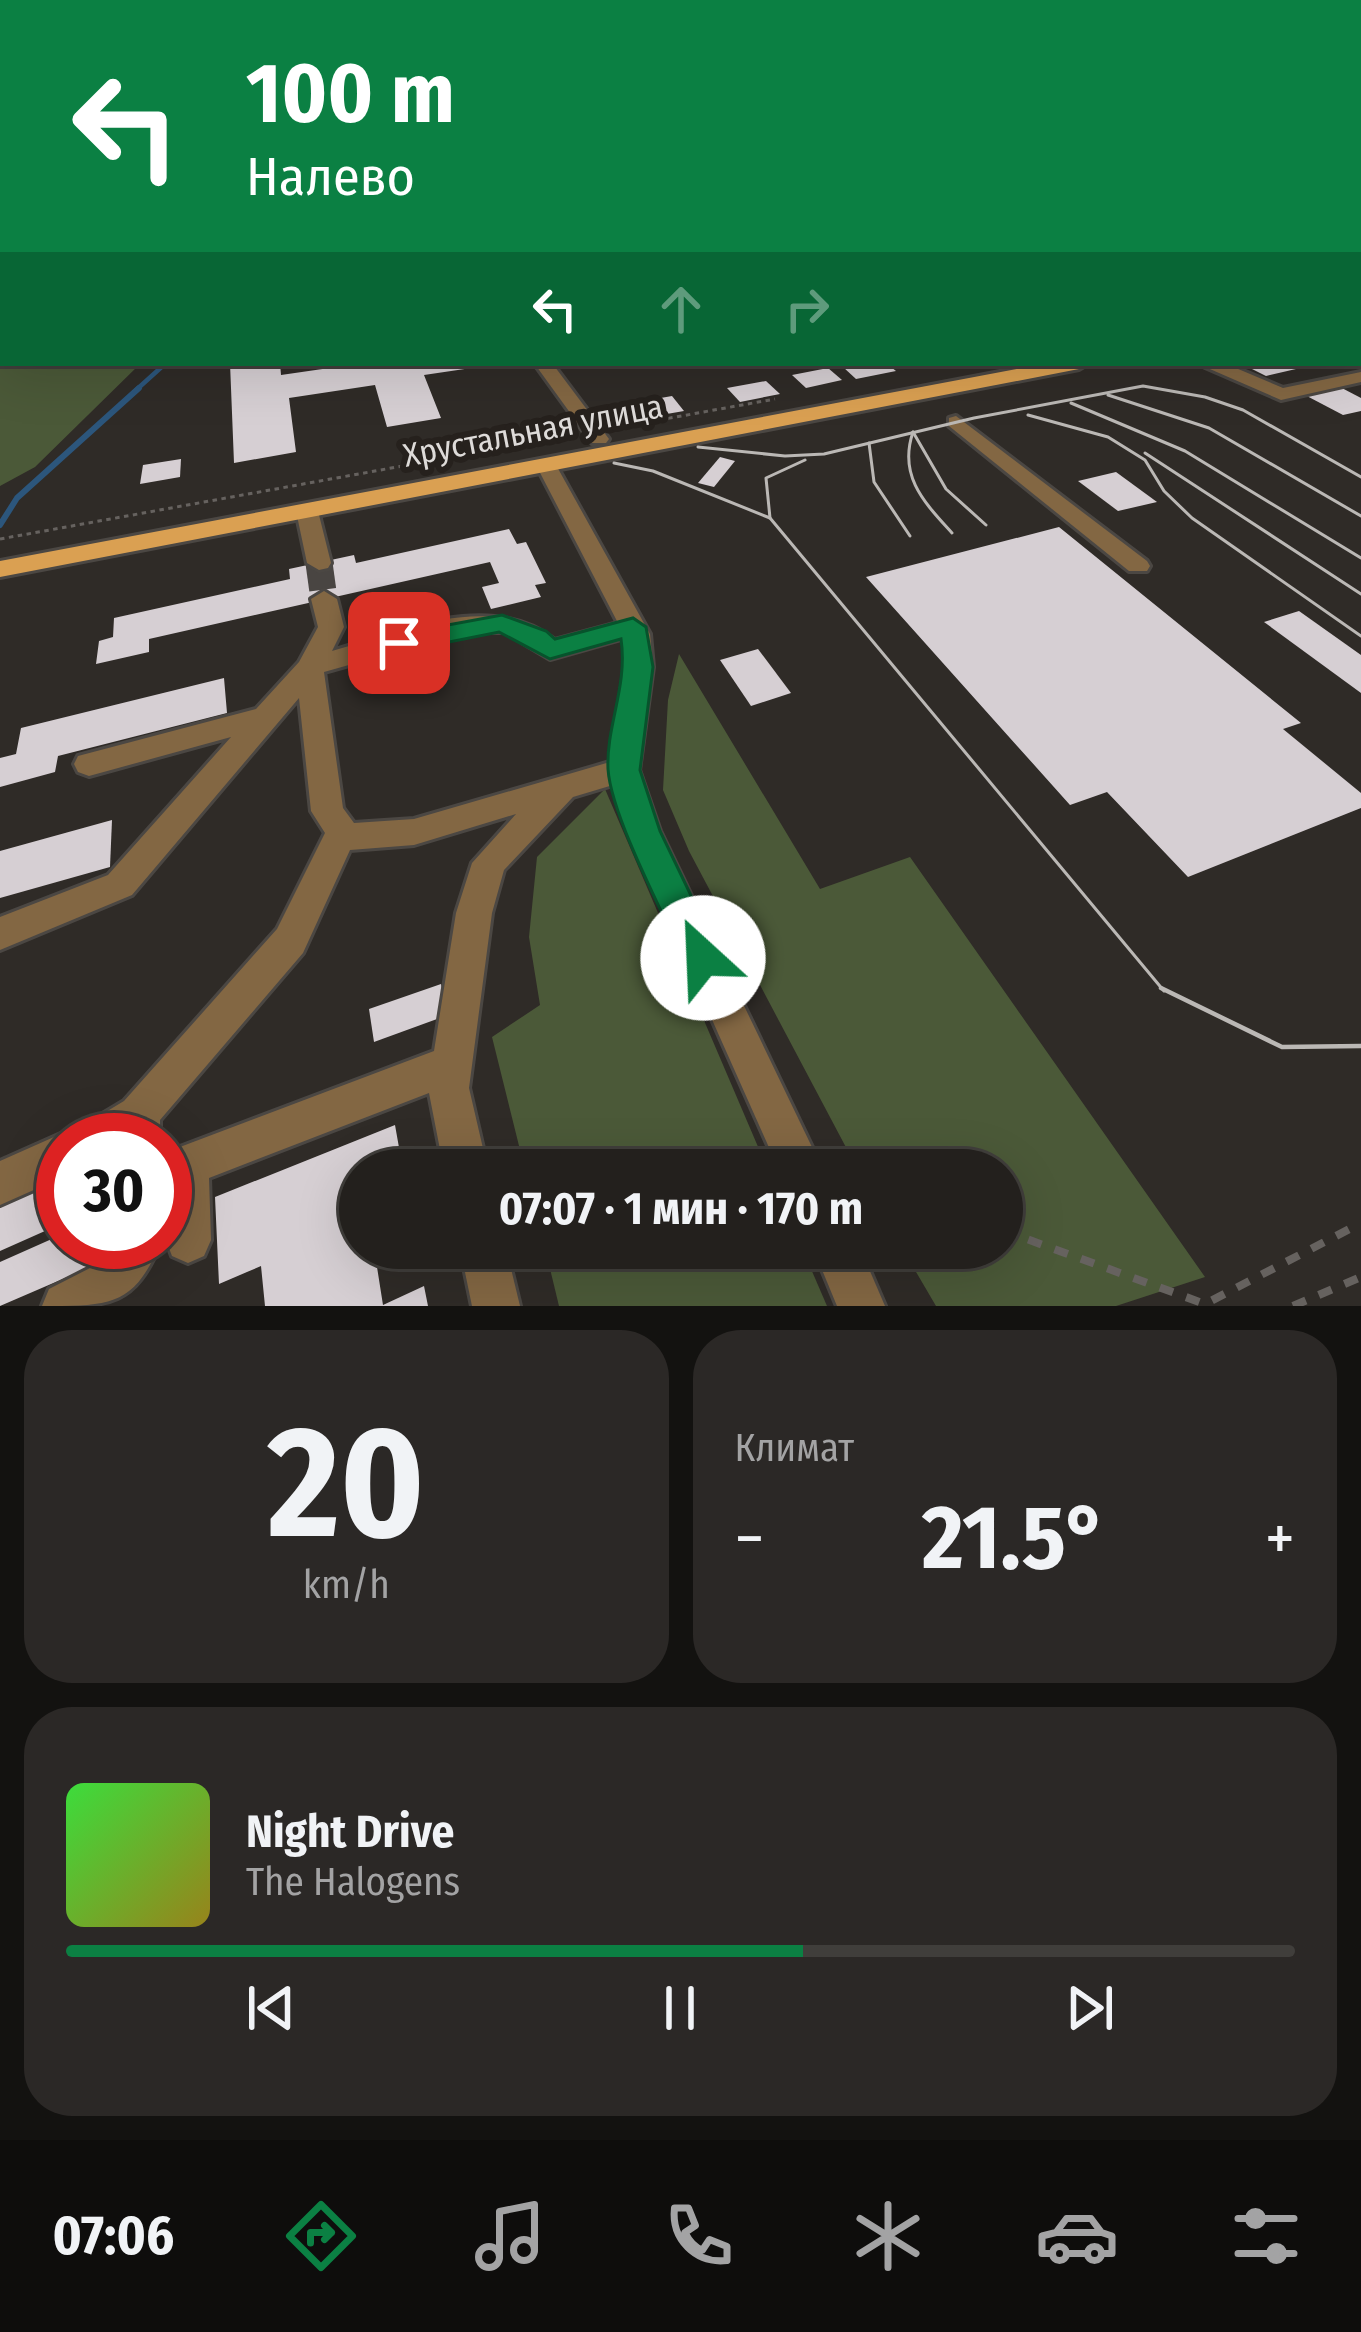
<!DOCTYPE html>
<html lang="ru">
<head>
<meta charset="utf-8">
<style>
  :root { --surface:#23201d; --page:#2b2826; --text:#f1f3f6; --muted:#a3a3a4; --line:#403e3b; --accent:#0b8043 }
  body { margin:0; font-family:"Fira Sans Condensed",sans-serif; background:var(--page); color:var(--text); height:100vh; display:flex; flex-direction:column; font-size:45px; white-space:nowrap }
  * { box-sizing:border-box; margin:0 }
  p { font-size:39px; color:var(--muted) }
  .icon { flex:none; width:66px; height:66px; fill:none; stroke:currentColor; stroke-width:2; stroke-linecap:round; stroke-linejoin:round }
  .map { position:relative; height:1306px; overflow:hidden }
  .panel { display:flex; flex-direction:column; gap:24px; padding:24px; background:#131210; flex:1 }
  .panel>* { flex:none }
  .top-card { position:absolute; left:0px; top:0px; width:1362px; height:366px; box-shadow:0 12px 48px #0002,0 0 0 3px var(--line); background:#0b8043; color:#fff; overflow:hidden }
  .speed { position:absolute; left:36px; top:1113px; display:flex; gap:24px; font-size:60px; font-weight:700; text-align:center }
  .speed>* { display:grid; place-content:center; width:156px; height:156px; border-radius:50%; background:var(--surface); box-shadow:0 12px 48px #0002,0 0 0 3px var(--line); line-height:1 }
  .speed .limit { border:18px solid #d22; background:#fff; color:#111 }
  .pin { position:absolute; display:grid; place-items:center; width:102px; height:102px; color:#fff; margin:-51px; border-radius:24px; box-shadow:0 6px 18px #0006 }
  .me { position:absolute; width:132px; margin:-66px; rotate:335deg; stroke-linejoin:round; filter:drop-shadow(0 0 9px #0008) }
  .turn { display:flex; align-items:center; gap:42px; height:252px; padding:0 48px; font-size:54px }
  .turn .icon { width:156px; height:156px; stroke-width:2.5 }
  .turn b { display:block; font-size:84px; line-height:102px }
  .lanes { display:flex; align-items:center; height:114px; padding:0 48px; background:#0003; justify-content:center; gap:60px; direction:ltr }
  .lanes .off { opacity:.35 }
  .big { font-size:90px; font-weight:700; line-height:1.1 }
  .panel .card { flex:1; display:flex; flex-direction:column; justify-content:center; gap:18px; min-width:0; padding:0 42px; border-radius:48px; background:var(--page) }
  .panel .dial { align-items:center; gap:0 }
  .dial b { font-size:156px; line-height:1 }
  .song { display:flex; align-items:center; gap:36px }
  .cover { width:144px; height:144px; border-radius:18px; background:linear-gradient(135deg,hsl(120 70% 55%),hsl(50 70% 35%)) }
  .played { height:12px; border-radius:6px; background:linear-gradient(90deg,var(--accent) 60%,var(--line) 60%) }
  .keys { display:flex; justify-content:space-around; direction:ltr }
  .heat { display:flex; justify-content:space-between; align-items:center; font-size:66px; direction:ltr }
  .panel .tiles { flex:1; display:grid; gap:24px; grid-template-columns:1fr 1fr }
  .card:last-child { grid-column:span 2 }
  .trip { position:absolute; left:339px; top:1149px; width:684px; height:120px; border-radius:60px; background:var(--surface); box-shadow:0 12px 48px #0002,0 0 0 3px var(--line); font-weight:700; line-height:120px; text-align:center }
  .menu { display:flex; height:192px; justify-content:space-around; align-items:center; background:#0e0d0c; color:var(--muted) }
  .menu .icon { width:84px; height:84px }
  .menu .current { color:var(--accent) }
  .menu b { font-size:54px; color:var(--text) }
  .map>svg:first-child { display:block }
  .green { fill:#4b5938 }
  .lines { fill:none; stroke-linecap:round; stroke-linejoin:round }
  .stream-far1 { stroke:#2c567c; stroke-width:4.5 }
  .stream { stroke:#2c567c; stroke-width:6 }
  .building { fill:#d6cfd3 }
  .minor-tunnel { stroke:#494542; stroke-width:27; stroke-dasharray:27 14; stroke-linecap:butt }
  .minor-casing { stroke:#4b4743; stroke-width:6 }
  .major-casing { stroke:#4b4743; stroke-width:6 }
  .path-far1 { stroke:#66625f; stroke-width:3; stroke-dasharray:4.5 4.5; stroke-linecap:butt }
  .path { stroke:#66625f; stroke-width:8; stroke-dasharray:14 14; stroke-linecap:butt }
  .minor { fill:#836743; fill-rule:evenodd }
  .major { fill:#daa052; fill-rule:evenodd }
  .tram-far1 { stroke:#bbb8b5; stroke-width:3 }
  .tram { stroke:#bbb8b5; stroke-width:4.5 }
  .route { fill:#0b8043; stroke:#07532c; stroke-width:3 }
  .labels { text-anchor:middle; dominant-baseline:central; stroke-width:12; stroke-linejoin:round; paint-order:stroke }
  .far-street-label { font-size:33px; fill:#dedbd9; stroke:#26211d }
</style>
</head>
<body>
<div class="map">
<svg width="1361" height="1306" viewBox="0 0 1361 1306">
  <rect width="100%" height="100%" fill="#2f2b27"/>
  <g class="green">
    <path d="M0 231 3 363H141L35 467 0 486Z"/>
    <path d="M679 654 820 889 910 857 1205 1277 1116 1306H936L902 1248H1002V1170H858L689 851 663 790 668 700Z"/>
    <path d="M605 789 768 1170H525L492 1037 540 1005 529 937 537 857Z"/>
    <path d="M545 1248H802L827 1306H559Z"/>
  </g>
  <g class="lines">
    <path class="stream-far1" d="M135 391 166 363"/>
    <path class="stream" d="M0 525 17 498 139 388"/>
  </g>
  <g class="building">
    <path d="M230 363H280L281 375 364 363 485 366 424 375 441 418 387 427 375 385 289 398 296 452 234 463Z"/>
    <path d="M864 363H886L896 371 856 379 843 367Z"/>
    <path d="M1265 363H1303L1309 366 1266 376 1248 367Z"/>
    <path d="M828 368 842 380 806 388 792 375Z"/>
    <path d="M766 381 780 394 740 402 727 388Z"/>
    <path d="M1338 386 1361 398V411L1343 415 1303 394Z"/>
    <path d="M672 396 684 411 632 420 621 405Z"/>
    <path d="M720 457 735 461 714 487 698 483Z"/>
    <path d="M181 459 180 477 140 484 143 465Z"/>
    <path d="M1116 472 1157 502 1118 511 1078 481Z"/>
    <path d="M1059 527 1301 723 1283 729 1361 793V808L1188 877 1107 792 1070 805 866 577Z"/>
    <path d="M509 529 517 544 526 542 546 583 535 585 541 597 491 609 482 587 499 583 490 562 149 639V652L96 664 99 641 113 637 114 618 290 579 289 569 354 555 356 563Z"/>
    <path d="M1299 611 1361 655V693L1264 622Z"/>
    <path d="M758 649 791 693 751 706 720 660Z"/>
    <path d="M224 678 227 713 58 756 55 772 0 787V758L16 754 21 728Z"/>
    <path d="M112 820 110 867 0 898V851Z"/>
    <path d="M441 984 448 1015 374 1042 369 1009Z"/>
    <path d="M395 1125 403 1170H360V1248H374L383 1305 424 1286 428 1306H265L261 1266 219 1284 215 1197Z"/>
    <path d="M63 1179V1223L0 1251V1206Z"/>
    <path d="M63 1234V1242H115L116 1256 0 1306V1262Z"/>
  </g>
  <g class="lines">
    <path class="minor-tunnel" d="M319 563 324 599"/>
    <defs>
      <g id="minor">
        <rect x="0" y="173" width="3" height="6"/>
        <rect x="0" y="193" width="3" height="8"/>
        <rect x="1359" y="204" width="2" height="8"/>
        <rect x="0" y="224" width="3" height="8"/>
        <rect x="1359" y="230" width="2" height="9"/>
        <path d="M534 363H552L609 439 606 443H592Z"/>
        <path d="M1196 363H1224L1283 388 1361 372V382L1281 400Z"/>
        <path d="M956 416 1147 561 1150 566 1147 571H1129L949 426V418Z"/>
        <path d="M546 459 556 465 650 634 653 667 639 770 660 831 823 1170H779L628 831 613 785 573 797 504 870 492 913 469 1088 488 1170H444L429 1093 209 1178 211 1240 204 1256 188 1263 172 1256C160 1228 160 1178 172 1150L434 1051 456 913 472 863 516 814 414 845 350 850 303 953 160 1120V1140H63V1177L0 1205V1161L63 1133 78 1140 84 1125 124 1101 277 929 325 833 311 811 299 698 132 895 0 950V917L108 875 231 737 89 776 78 772 74 764 78 756 256 709 299 662 318 627 311 599 324 591 337 599 344 627 332 651C401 631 491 590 555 640L618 623 536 465ZM483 632H505L550 659 624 638 625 667 610 762 414 819 354 823 343 808 324 672 434 641Z"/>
        <path d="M307 504 318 511 331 563 328 568 319 570 307 563 296 511Z"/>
        <path d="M115 1242H161C134 1306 112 1306 42 1306L49 1289 94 1266Z"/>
        <path d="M460 1248H506L520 1306H472Z"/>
        <path d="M813 1248H860L885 1306H837Z"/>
      </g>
      <g id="major">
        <path d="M1359 250 1361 251V261L1359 260Z"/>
        <path d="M1048 363H1089L1079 369 0 577V561Z"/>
      </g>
    </defs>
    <use href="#minor" class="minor-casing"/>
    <use href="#major" class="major-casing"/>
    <g class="path-far1">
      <path d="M615 428 775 399"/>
      <path d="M0 539 568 436"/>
    </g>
    <g class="path">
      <path d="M1002 1230 1205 1304 1361 1223"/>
      <path d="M1293 1306 1361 1277"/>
    </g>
    <use href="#minor" class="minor"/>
    <use href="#major" class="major"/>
    <g class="tram-far1">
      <path d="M1108 395 1209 428 1361 516"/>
      <path d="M1071 403 1185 451 1361 558"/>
      <path d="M1028 415 1108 437 1145 460 1164 491 1192 518 1361 636"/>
      <path d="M913 432 946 489 986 525"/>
      <path d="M913 432C898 476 924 502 952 533"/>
      <path d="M869 443 874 482 910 536"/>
      <path d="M698 447 785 456 824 454 974 418 1143 386 1205 397 1243 410 1361 477"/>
      <path d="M1145 453 1361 594"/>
      <path d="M614 463 653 471 770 518 1164 991"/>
      <path d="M770 518 766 478 805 460"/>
    </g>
    <path class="tram" d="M1161 988 1282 1047 1361 1046"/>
  </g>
  <linearGradient id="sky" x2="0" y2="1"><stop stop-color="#1a1815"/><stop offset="0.48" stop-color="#474a52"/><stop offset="1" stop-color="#474a52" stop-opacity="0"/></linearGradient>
  <rect width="1361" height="355" fill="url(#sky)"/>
  <path class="route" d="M502 615 546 631 555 639 633 618 646 627 653 667 640 770 660 831 721 958 716 970 703 975 689 970C668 923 611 817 608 769 606 726 628 686 621 639L550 659 499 632 399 652 386 643 399 634Z"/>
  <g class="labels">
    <g class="far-street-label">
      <text transform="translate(533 431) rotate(-11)">Хрустальная улица</text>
    </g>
  </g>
</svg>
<div class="speed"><div class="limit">30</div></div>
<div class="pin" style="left:399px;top:643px;background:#d93025"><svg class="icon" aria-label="arrive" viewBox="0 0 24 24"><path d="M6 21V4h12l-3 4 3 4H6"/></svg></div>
<svg class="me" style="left:703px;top:958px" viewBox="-20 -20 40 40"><circle r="19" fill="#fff"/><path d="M0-13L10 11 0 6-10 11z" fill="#0b8043"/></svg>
<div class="trip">07:07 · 1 мин · 170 m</div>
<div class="top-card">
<div class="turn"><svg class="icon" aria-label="left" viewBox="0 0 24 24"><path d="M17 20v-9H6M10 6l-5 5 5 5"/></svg><div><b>100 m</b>Налево</div></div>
<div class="lanes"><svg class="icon" aria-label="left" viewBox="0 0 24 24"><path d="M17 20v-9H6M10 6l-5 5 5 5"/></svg><svg class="icon off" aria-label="ahead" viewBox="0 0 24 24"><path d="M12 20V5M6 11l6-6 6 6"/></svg><svg class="icon off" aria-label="right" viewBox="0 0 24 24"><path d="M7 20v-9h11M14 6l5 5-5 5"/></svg></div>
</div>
</div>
<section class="panel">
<div class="tiles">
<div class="card dial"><b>20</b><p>km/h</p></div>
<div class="card"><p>Климат</p>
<div class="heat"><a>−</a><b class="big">21.5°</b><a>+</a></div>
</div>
<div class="card">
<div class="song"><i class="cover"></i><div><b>Night Drive</b><p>The Halogens</p></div></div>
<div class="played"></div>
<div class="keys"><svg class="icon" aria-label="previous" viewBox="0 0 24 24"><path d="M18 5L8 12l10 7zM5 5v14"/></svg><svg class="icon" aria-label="pause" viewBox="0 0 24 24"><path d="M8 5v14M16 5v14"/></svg><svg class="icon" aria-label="next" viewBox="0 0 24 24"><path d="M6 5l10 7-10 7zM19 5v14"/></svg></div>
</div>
</div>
</section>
<nav class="menu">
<b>07:06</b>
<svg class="icon current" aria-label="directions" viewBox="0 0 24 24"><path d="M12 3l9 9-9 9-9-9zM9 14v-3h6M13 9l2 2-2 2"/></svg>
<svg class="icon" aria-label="music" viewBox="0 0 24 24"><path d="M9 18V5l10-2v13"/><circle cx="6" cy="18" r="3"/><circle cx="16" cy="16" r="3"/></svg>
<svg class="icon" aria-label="phone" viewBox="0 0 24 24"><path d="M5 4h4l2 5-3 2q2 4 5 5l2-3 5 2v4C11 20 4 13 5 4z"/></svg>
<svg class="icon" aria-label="climate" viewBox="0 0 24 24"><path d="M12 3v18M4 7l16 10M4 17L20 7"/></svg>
<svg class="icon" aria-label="car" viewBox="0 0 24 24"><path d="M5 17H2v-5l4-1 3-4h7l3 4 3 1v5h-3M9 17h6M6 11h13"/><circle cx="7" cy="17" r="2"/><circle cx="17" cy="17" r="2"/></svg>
<svg class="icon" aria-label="filters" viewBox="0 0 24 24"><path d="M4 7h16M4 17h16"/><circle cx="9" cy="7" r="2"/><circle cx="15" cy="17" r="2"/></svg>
</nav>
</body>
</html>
